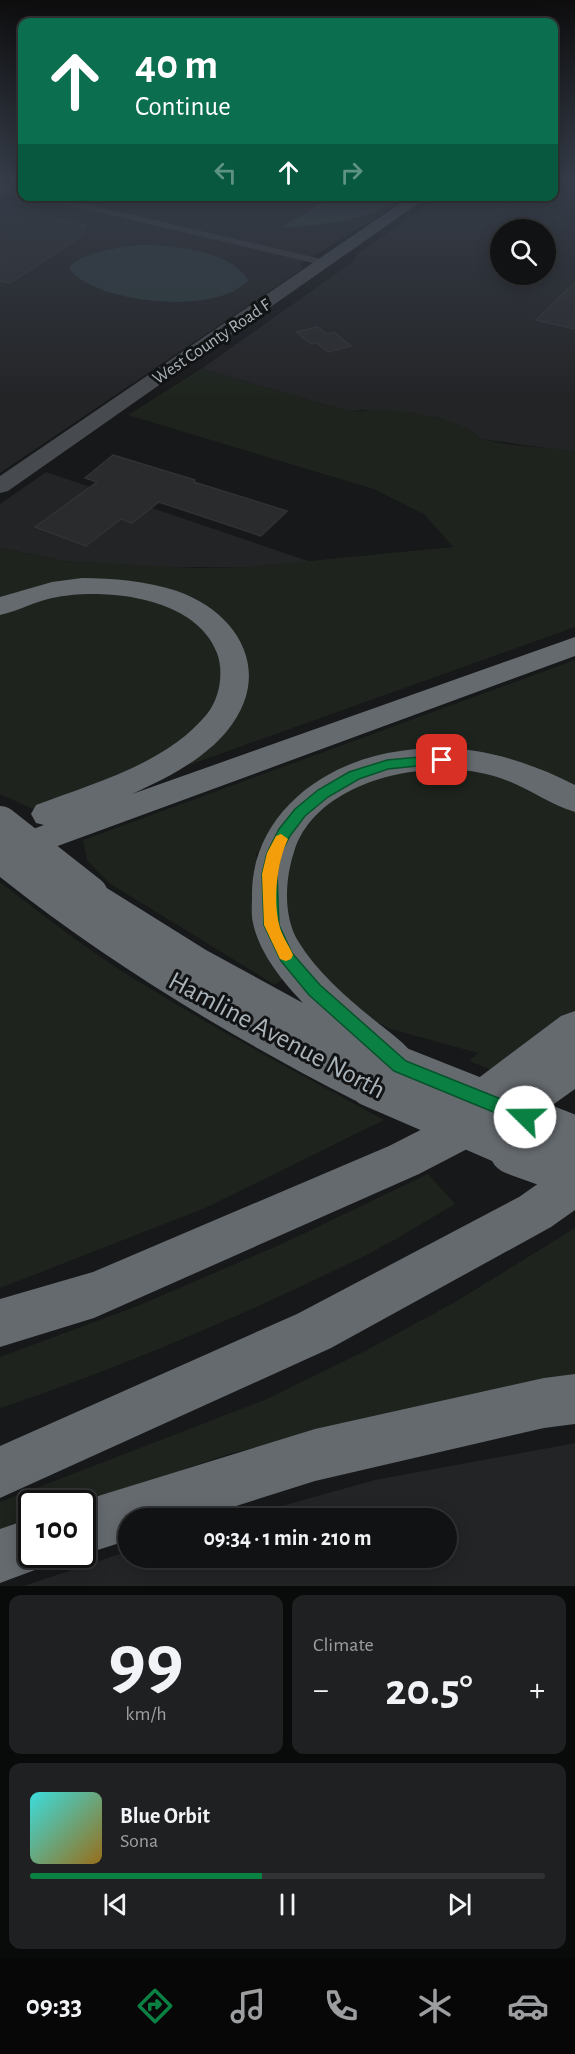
<!DOCTYPE html>
<html lang="en">
<head>
<meta charset="utf-8">
<style>
  :root { --surface:#111213; --page:#1e2021; --text:#f1f3f6; --muted:#9c9ea0; --line:#303233; --accent:#0b8043 }
  body { margin:0; font-family:"Alegreya Sans",sans-serif; background:var(--page); color:var(--text); height:100vh; display:flex; flex-direction:column; font-size:22px; white-space:nowrap }
  * { box-sizing:border-box; margin:0 }
  p { font-size:20px; color:var(--muted) }
  .icon { flex:none; width:33px; height:33px; fill:none; stroke:currentColor; stroke-width:2; stroke-linecap:round; stroke-linejoin:round }
  .map { position:relative; height:1586px; overflow:hidden }
  .panel { display:flex; flex-direction:column; gap:9px; padding:9px; background:#090a0a; flex:1 }
  .panel>* { flex:none }
  .guide { position:absolute; left:18px; top:18px; width:540px; height:183px; border-radius:12px; box-shadow:0 3px 15px #0003,0 0 0 2px var(--line); background:#0b6e4f; color:#fff; overflow:hidden }
  .fabs { position:absolute; left:490px; top:219px; display:grid; gap:12px }
  .fabs a { display:grid; place-items:center; width:66px; height:66px; border-radius:50%; background:var(--surface); box-shadow:0 3px 15px #0003,0 0 0 2px var(--line); font-size:30px }
  .speed { position:absolute; left:18px; top:1490px; display:flex; gap:12px; font-size:30px; font-weight:700; text-align:center }
  .speed>* { display:grid; place-content:center; width:78px; height:78px; border-radius:50%; background:var(--surface); box-shadow:0 3px 15px #0003,0 0 0 2px var(--line); line-height:1 }
  .speed .limit { border:3px solid #111; border-radius:9px; background:#fff; color:#111 }
  .pin { position:absolute; display:grid; place-items:center; width:51px; height:51px; color:#fff; margin:-26px; border-radius:12px; box-shadow:0 3px 9px #0006 }
  .me { position:absolute; width:66px; margin:-33px; rotate:292deg; stroke-linejoin:round; filter:drop-shadow(0 0 4px #0008) }
  .turn { display:flex; align-items:center; gap:21px; height:126px; padding:0 18px; font-size:27px }
  .turn .icon { width:78px; height:78px; stroke-width:2.5 }
  .turn b { display:block; font-size:42px; line-height:51px }
  .lanes { display:flex; align-items:center; height:57px; padding:0 18px; background:#0003; justify-content:center; gap:30px; direction:ltr }
  .lanes .off { opacity:.35 }
  .big { font-size:45px; font-weight:700; line-height:1.1 }
  .panel .tile { flex:1; display:flex; flex-direction:column; justify-content:center; gap:9px; min-width:0; padding:0 21px; border-radius:12px; background:var(--page) }
  .panel .dial { align-items:center; gap:0 }
  .dial b { font-size:78px; line-height:1 }
  .song { display:flex; align-items:center; gap:18px }
  .cover { width:72px; height:72px; border-radius:9px; background:linear-gradient(135deg,hsl(180 70% 55%),hsl(40 70% 35%)) }
  .played { height:6px; border-radius:3px; background:linear-gradient(90deg,var(--accent) 45%,var(--line) 45%) }
  .keys { display:flex; justify-content:space-around; direction:ltr }
  .heat { display:flex; justify-content:space-between; align-items:center; font-size:33px; direction:ltr }
  .panel .tiles { flex:1; display:grid; gap:9px; grid-template-columns:1fr 1fr }
  .tile:last-child { grid-column:span 2 }
  .trip { position:absolute; left:118px; top:1508px; width:339px; height:60px; border-radius:30px; background:var(--surface); box-shadow:0 3px 15px #0003,0 0 0 2px var(--line); font-weight:700; line-height:60px; text-align:center }
  .dock { display:flex; height:96px; justify-content:space-around; align-items:center; background:#070708; color:var(--muted) }
  .dock .icon { width:42px; height:42px }
  .dock .active { color:var(--accent) }
  .dock b { font-size:27px; color:var(--text) }
  .map>svg:first-child { display:block }
  .built { fill:#232426; fill-rule:evenodd }
  .green { fill:#1e241d }
  .water { fill:#2e3a3d }
  .building { fill:#2a2b2d; stroke:#313235; stroke-width:1.5 }
  .lines { fill:none; stroke-linecap:round; stroke-linejoin:round }
  .street { fill:#393b3e; fill-rule:evenodd }
  .secondary { fill:#474a4e; fill-rule:evenodd }
  .highway { fill:#656a6f; fill-rule:evenodd }
  .highway-bridge-far1 { stroke:#656a6f; stroke-width:38 }
  .highway-bridge { stroke:#656a6f; stroke-width:49 }
  .route { fill:#0b8043; stroke:#07532c; stroke-width:1.5 }
  .slow { fill:#f59e0b }
  .labels { text-anchor:middle; dominant-baseline:central; stroke-width:6; stroke-linejoin:round; paint-order:stroke }
  .far-street-label { font-size:18px; fill:#aab3b9; stroke:#121314 }
  .near-street-label { font-size:27px; fill:#aab3b9; stroke:#121314 }
</style>
</head>
<body>
<div class="map">
<svg width="575" height="1586" viewBox="0 0 575 1586">
  <rect width="100%" height="100%" fill="#171819"/>
  <g class="built">
    <path d="M0 178H22V196L409 197 301 264 302 269 0 473Z"/>
    <path d="M554 178H575V452L481 439 466 428 436 417 361 410 351 412 201 369 340 271 352 262 357 254 439 197 554 196ZM501 230H546V274H501Z"/>
    <path d="M46 472 311 562 249 567H156L64 561 0 548V504Z"/>
    <path d="M575 1443V1586H24L129 1551V1557H447V1518H239L375 1480Z"/>
  </g>
  <g class="green">
    <path d="M201 369 351 412C387 407 430 412 464 427 471 430 476 437 483 439 512 448 545 446 575 452V627L189 765 185 761 201 749 236 643 146 586 0 601V548L64 561 194 568 249 567 453 547 425 515 374 489 128 415Z"/>
    <path d="M81 592 137 595 182 611 212 637 225 676 211 714 159 758 35 810 0 794V614L36 600Z"/>
    <path d="M575 660V791L446 751 281 815 256 855 285 977 275 985 109 883 87 860 83 840Z"/>
    <path d="M418 767 497 773 575 810V1013L492 1070 469 1061 478 1053 391 1029 369 1018 309 969 278 897 281 871 310 815 353 784Z"/>
    <path d="M0 882C46 917 91 953 141 983 220 1032 302 1075 384 1120L205 1208 0 1288Z"/>
    <path d="M428 1174 455 1204C424 1222 393 1242 360 1258 244 1315 123 1367 0 1408V1357L140 1305 286 1242Z"/>
    <path d="M575 1228V1380L348 1424 229 1454 82 1503H32L31 1520 0 1531V1502L267 1399 367 1350 457 1301Z"/>
  </g>
  <g class="water">
    <path d="M332 197V196L403 197C368 221 327 224 286 228L282 227Z"/>
    <path d="M140 245C172 245 230 250 248 280 221 316 92 304 69 268 82 252 120 247 140 245Z"/>
  </g>
  <g class="building">
    <path d="M0 206 44 216 87 226 77 239 10 283 0 281Z"/>
    <path d="M575 282V329L536 320Z"/>
    <path d="M318 327 327 334 334 332 351 346 328 352 317 343 311 344 296 332Z"/>
    <path d="M113 455 195 480 194 482 287 511 261 536 159 502 132 523 121 519 86 546 35 527 97 482 85 478Z"/>
  </g>
  <g class="lines">
    <g class="street">
      <path d="M0 186 22 191V196H25L22 197 0 192Z"/>
      <path d="M30 196H51L326 260 332 263 326 266Z"/>
    </g>
    <path class="secondary" d="M411 196H429L8 491 0 493V476Z"/>
    <g class="highway">
      <path d="M82 578C114 578 145 581 177 591 240 613 274 674 227 731 203 760 167 778 132 794L575 637V656L25 858 72 893 76 885 89 881 102 885 206 950 303 1003C283 982 259 953 253 923 251 914 252 905 252 896 251 814 325 761 400 751 462 741 520 757 575 785V812C548 804 524 785 497 777 431 756 316 779 294 852 285 879 283 916 298 941 317 972 345 996 373 1019 390 1033 411 1046 420 1066L414 1078 400 1084 386 1078 390 1087 384 1100 369 1105 354 1100C229 1036 110 964 0 877V841L44 825 36 823 31 814 36 805C94 783 166 764 207 714 220 698 224 672 217 653 196 596 102 587 52 598 34 602 18 611 0 615V597L52 582Z"/>
      <path d="M575 1011V1089L554 1104 419 1174 94 1318 0 1347V1299L93 1272 389 1146 448 1116 446 1111 452 1098 561 1016Z"/>
      <path d="M575 1163V1210L551 1227 331 1348 0 1498V1446L297 1314 519 1197 559 1169Z"/>
      <path d="M575 1374V1424L544 1428 315 1481 198 1518H129V1540L82 1555 80 1554H82V1503H78L82 1501 315 1429 544 1378Z"/>
      <path d="M32 1518V1554H55L51 1564 0 1583V1529Z"/>
    </g>
    <g class="highway-bridge-far1">
      <path d="M0 825 89 895"/>
      <path d="M400 1066 575 1135"/>
      <path d="M369 1087 517 1151"/>
    </g>
    <path class="highway-bridge" d="M514 1150 575 1172"/>
  </g>
  <linearGradient id="sky" x2="0" y2="1"><stop stop-color="#0d0d0e"/><stop offset="0.45" stop-color="#363d49"/><stop offset="1" stop-color="#363d49" stop-opacity="0"/></linearGradient>
  <rect width="575" height="400" fill="url(#sky)"/>
  <path class="route" d="M442 755 446 757 448 760 446 763 388 769 359 779 328 797 305 816 290 836 281 853 277 874 279 925 292 953 320 985 406 1061 531 1111 534 1117 531 1122 525 1125 394 1071 309 995 281 961 264 925 262 874 267 853 279 829 295 809 318 790 349 772 387 760Z"/>
  <path class="slow" d="M281 834 288 839C277 862 273 899 279 924 281 935 289 945 293 955L291 959 286 961 280 959 264 925 262 874 267 853 276 836Z"/>
  <g class="labels">
    <g class="far-street-label">
      <text transform="translate(212 342) rotate(-34)">West County Road F</text>
    </g>
    <g class="near-street-label">
      <text transform="translate(277 1035) rotate(28)">Hamline Avenue North</text>
    </g>
  </g>
</svg>
<div class="fabs">
<a><svg class="icon" aria-label="search" viewBox="0 0 24 24"><circle cx="10" cy="10" r="6"/><path d="M15 15l6 6"/></svg></a>
</div>
<div class="speed"><div class="limit">100</div></div>
<div class="pin" style="left:442px;top:760px;background:#d93025"><svg class="icon" aria-label="arrive" viewBox="0 0 24 24"><path d="M6 21V4h12l-3 4 3 4H6"/></svg></div>
<svg class="me" style="left:525px;top:1117px" viewBox="-20 -20 40 40"><circle r="19" fill="#fff"/><path d="M0-13L10 11 0 6-10 11z" fill="#0b8043"/></svg>
<div class="trip">09:34 · 1 min · 210 m</div>
<div class="guide">
<div class="turn"><svg class="icon" aria-label="ahead" viewBox="0 0 24 24"><path d="M12 20V5M6 11l6-6 6 6"/></svg><div><b>40 m</b>Continue</div></div>
<div class="lanes"><svg class="icon off" aria-label="left" viewBox="0 0 24 24"><path d="M17 20v-9H6M10 6l-5 5 5 5"/></svg><svg class="icon" aria-label="ahead" viewBox="0 0 24 24"><path d="M12 20V5M6 11l6-6 6 6"/></svg><svg class="icon off" aria-label="right" viewBox="0 0 24 24"><path d="M7 20v-9h11M14 6l5 5-5 5"/></svg></div>
</div>
</div>
<section class="panel">
<div class="tiles">
<div class="tile dial"><b>99</b><p>km/h</p></div>
<div class="tile"><p>Climate</p>
<div class="heat"><a>−</a><b class="big">20.5°</b><a>+</a></div>
</div>
<div class="tile">
<div class="song"><i class="cover"></i><div><b>Blue Orbit</b><p>Sona</p></div></div>
<div class="played"></div>
<div class="keys"><svg class="icon" aria-label="previous" viewBox="0 0 24 24"><path d="M18 5L8 12l10 7zM5 5v14"/></svg><svg class="icon" aria-label="pause" viewBox="0 0 24 24"><path d="M8 5v14M16 5v14"/></svg><svg class="icon" aria-label="next" viewBox="0 0 24 24"><path d="M6 5l10 7-10 7zM19 5v14"/></svg></div>
</div>
</div>
</section>
<nav class="dock">
<b>09:33</b>
<svg class="icon active" aria-label="directions" viewBox="0 0 24 24"><path d="M12 3l9 9-9 9-9-9zM9 14v-3h6M13 9l2 2-2 2"/></svg>
<svg class="icon" aria-label="music" viewBox="0 0 24 24"><path d="M9 18V5l10-2v13"/><circle cx="6" cy="18" r="3"/><circle cx="16" cy="16" r="3"/></svg>
<svg class="icon" aria-label="phone" viewBox="0 0 24 24"><path d="M5 4h4l2 5-3 2q2 4 5 5l2-3 5 2v4C11 20 4 13 5 4z"/></svg>
<svg class="icon" aria-label="climate" viewBox="0 0 24 24"><path d="M12 3v18M4 7l16 10M4 17L20 7"/></svg>
<svg class="icon" aria-label="car" viewBox="0 0 24 24"><path d="M5 17H2v-5l4-1 3-4h7l3 4 3 1v5h-3M9 17h6M6 11h13"/><circle cx="7" cy="17" r="2"/><circle cx="17" cy="17" r="2"/></svg>
</nav>
</body>
</html>
